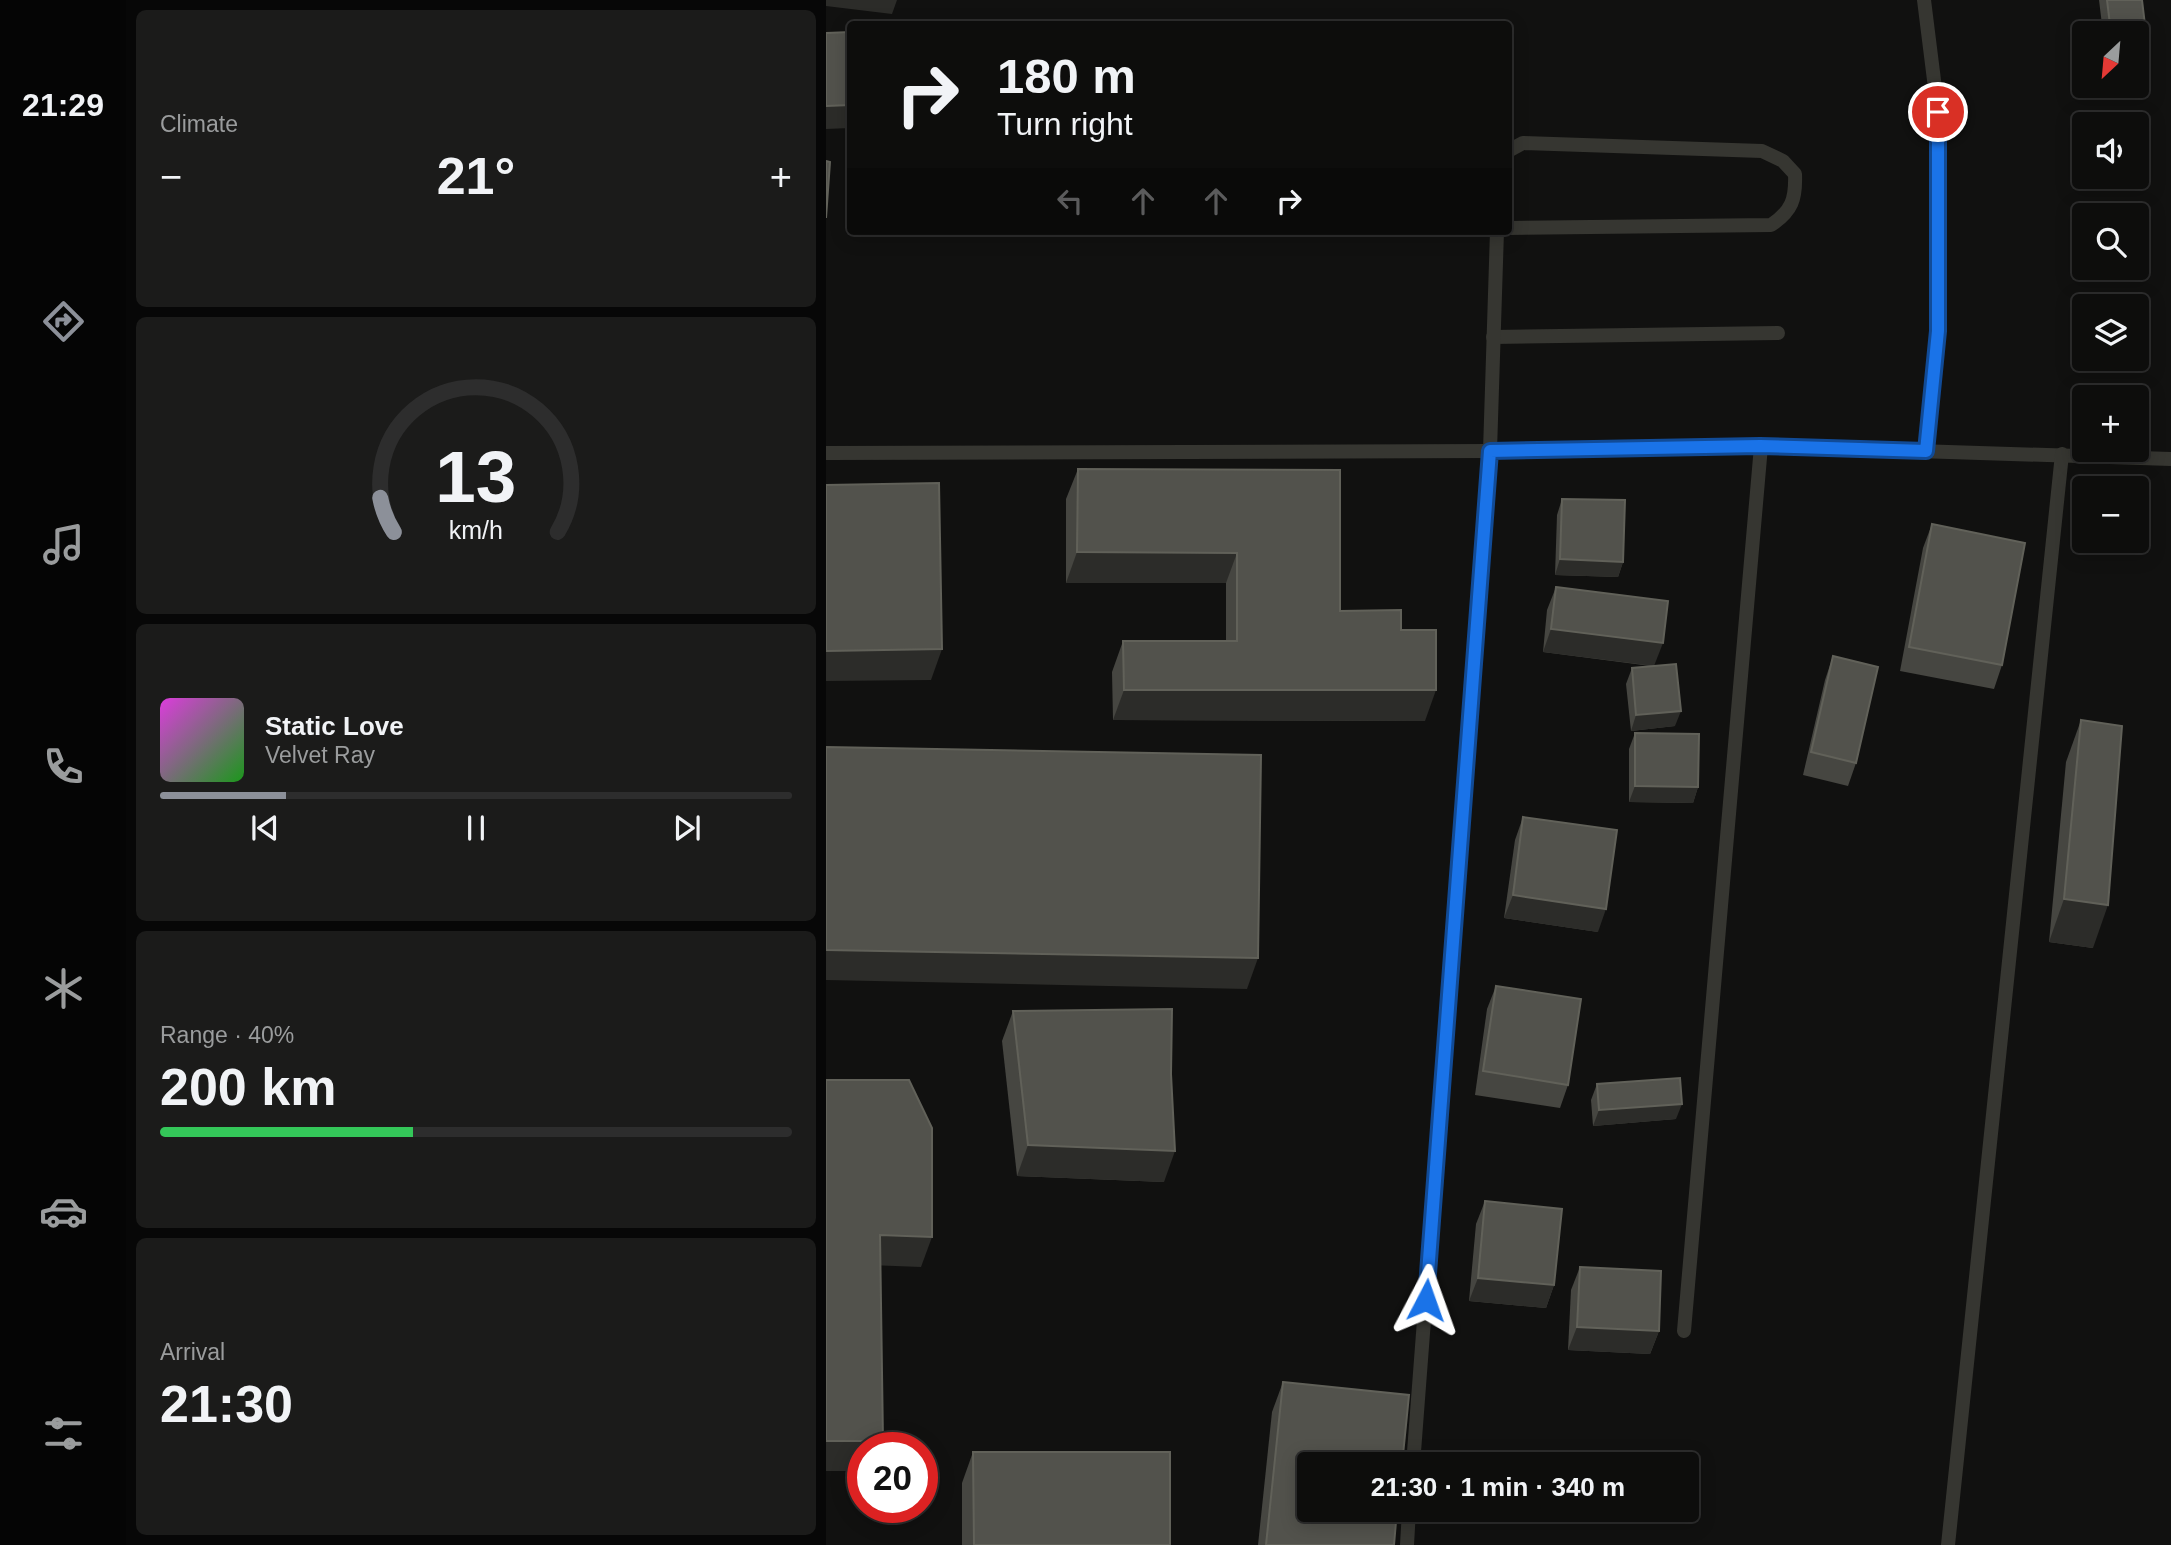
<!DOCTYPE html>
<html lang="en">
<head>
<meta charset="utf-8">
<style>
  :root { --surface:#0d0d0c; --page:#1b1b1a; --text:#f1f3f6; --muted:#9a9c9d; --line:#2d2d2d; --accent:#8c9099 }
  body { margin:0; font-family:Helvetica,sans-serif; background:var(--page); color:var(--text); height:100vh; display:flex; flex-direction:column; font-size:26px; white-space:nowrap }
  * { box-sizing:border-box; margin:0 }
  p { font-size:23px; color:var(--muted) }
  .icon { flex:none; width:38px; height:38px; fill:none; stroke:currentColor; stroke-width:2; stroke-linecap:round; stroke-linejoin:round }
  .map { position:relative; flex:1; overflow:hidden }
  .panel { display:flex; flex-direction:column; gap:10px; padding:10px; background:#070707; width:700px }
  .panel>* { flex:none }
  .banner { position:absolute; left:21px; top:21px; width:665px; height:214px; border-radius:7px; box-shadow:0 4px 18px #0003,0 0 0 2px var(--line); background:#0d0d0c; color:var(--text); overflow:hidden }
  .needle { width:46px; rotate:206deg }
  .buttons { position:absolute; left:1246px; top:21px; display:grid; gap:14px }
  .buttons a { display:grid; place-items:center; width:77px; height:77px; border-radius:7px; background:var(--surface); box-shadow:0 4px 18px #0003,0 0 0 2px var(--line); font-size:35px }
  .speed { position:absolute; left:21px; top:1432px; display:flex; gap:14px; font-size:35px; font-weight:700; text-align:center }
  .speed>* { display:grid; place-content:center; width:91px; height:91px; border-radius:50%; background:var(--surface); box-shadow:0 4px 18px #0003,0 0 0 2px var(--line); line-height:1 }
  .speed .limit { border:10px solid #d22; background:#fff; color:#111 }
  .pin { position:absolute; display:grid; place-items:center; width:60px; height:60px; color:#fff; margin:-30px; border:4px solid #fff; border-radius:50%; box-shadow:0 2px 7px #0007 }
  .me { position:absolute; width:77px; margin:-38px; rotate:4deg; stroke-linejoin:round; filter:drop-shadow(0 0 5px #0008) }
  .turn { display:flex; align-items:center; gap:24px; height:147px; padding:0 35px; font-size:32px }
  .turn .icon { width:91px; height:91px; stroke-width:2.5 }
  .turn b { display:block; font-size:49px; line-height:60px }
  .lanes { display:flex; align-items:center; height:66px; padding:0 35px; background:#0003; justify-content:center; gap:35px; direction:ltr }
  .lanes .off { opacity:.35 }
  .big { font-size:52px; font-weight:700; line-height:1.1 }
  .panel .card { flex:1; display:flex; flex-direction:column; justify-content:center; gap:10px; min-width:0; padding:0 24px; border-radius:10px; background:var(--page) }
  .panel .dial { align-items:center; gap:0 }
  .dial svg { height:182px; overflow:visible; fill:none; stroke:var(--line); stroke-width:7; stroke-linecap:round; text-anchor:middle }
  .dial text { fill:var(--text); stroke:none }
  .song { display:flex; align-items:center; gap:21px }
  .cover { width:84px; height:84px; border-radius:10px; background:linear-gradient(135deg,hsl(300 70% 55%),hsl(120 70% 35%)) }
  .played { height:7px; border-radius:4px; background:linear-gradient(90deg,var(--accent) 20%,var(--line) 20%) }
  .keys { display:flex; justify-content:space-around; direction:ltr }
  .heat { display:flex; justify-content:space-between; align-items:center; font-size:38px; direction:ltr }
  .charge { height:10px; border-radius:5px; background:linear-gradient(90deg,#34c759 40%,var(--line) 0) }
  .trip { position:absolute; left:471px; top:1452px; width:402px; height:70px; border-radius:7px; background:var(--surface); box-shadow:0 4px 18px #0003,0 0 0 2px var(--line); font-weight:700; line-height:70px; text-align:center }
  main { display:flex; flex:1; min-height:0 }
  .menu { display:flex; flex-direction:column; width:126px; justify-content:space-around; align-items:center; background:#050505; color:var(--muted) }
  .menu .icon { width:49px; height:49px }
  .menu .current { color:var(--accent) }
  .menu b { font-size:32px; color:var(--text) }
  .map>svg:first-child { display:block }
  .lines { fill:none; stroke-linecap:round; stroke-linejoin:round }
  .lane { stroke:#363631; stroke-width:14 }
  .wall { fill:#464641 }
  .shaded-wall { fill:#2c2c29 }
  .building { fill:#52524c; stroke:#616159; stroke-width:2 }
  .route-casing { stroke:#114b97; stroke-width:18 }
  .route { stroke:#1a73e8; stroke-width:12 }
</style>
</head>
<body>
<main>
<nav class="menu">
<b>21:29</b>
<svg class="icon current" aria-label="directions" viewBox="0 0 24 24"><path d="M12 3l9 9-9 9-9-9zM9 14v-3h6M13 9l2 2-2 2"/></svg>
<svg class="icon" aria-label="music" viewBox="0 0 24 24"><path d="M9 18V5l10-2v13"/><circle cx="6" cy="18" r="3"/><circle cx="16" cy="16" r="3"/></svg>
<svg class="icon" aria-label="phone" viewBox="0 0 24 24"><path d="M5 4h4l2 5-3 2q2 4 5 5l2-3 5 2v4C11 20 4 13 5 4z"/></svg>
<svg class="icon" aria-label="climate" viewBox="0 0 24 24"><path d="M12 3v18M4 7l16 10M4 17L20 7"/></svg>
<svg class="icon" aria-label="car" viewBox="0 0 24 24"><path d="M5 17H2v-5l4-1 3-4h7l3 4 3 1v5h-3M9 17h6M6 11h13"/><circle cx="7" cy="17" r="2"/><circle cx="17" cy="17" r="2"/></svg>
<svg class="icon" aria-label="filters" viewBox="0 0 24 24"><path d="M4 7h16M4 17h16"/><circle cx="9" cy="7" r="2"/><circle cx="15" cy="17" r="2"/></svg>
</nav>
<section class="panel">
<div class="card"><p>Climate</p>
<div class="heat"><a>−</a><b class="big">21°</b><a>+</a></div>
</div>
<div class="card dial"><svg viewBox="0 0 100 80">
<path d="M14 69A42 42 0 1 1 86 69"/>
<path d="M14 69A42 42 0 0 1 8 54" stroke="#8c9099"/>
<text x="50" y="56" font-size="32" font-weight="700">13</text>
<text x="50" y="72" font-size="11">km/h</text>
</svg></div>
<div class="card">
<div class="song"><i class="cover"></i><div><b>Static Love</b><p>Velvet Ray</p></div></div>
<div class="played"></div>
<div class="keys"><svg class="icon" aria-label="previous" viewBox="0 0 24 24"><path d="M18 5L8 12l10 7zM5 5v14"/></svg><svg class="icon" aria-label="pause" viewBox="0 0 24 24"><path d="M8 5v14M16 5v14"/></svg><svg class="icon" aria-label="next" viewBox="0 0 24 24"><path d="M6 5l10 7-10 7zM19 5v14"/></svg></div>
</div>
<div class="card"><p>Range · 40%</p><b class="big">200 km</b><div class="charge"></div></div>
<div class="card"><p>Arrival</p><b class="big">21:30</b></div>
</section>
<div class="map">
<svg width="1345" height="1545" viewBox="0 0 1345 1545">
  <rect width="100%" height="100%" fill="#111110"/>
  <g class="lines">
    <g class="lane">
      <path d="M1098 0 1112 112V331L1100 451"/>
      <path d="M682 151 697 143 936 151 957 161 969 174C970 199 966 211 945 225L682 228"/>
      <path d="M667 337 952 333"/>
      <path d="M0 453 664 451 935 446 1345 459"/>
      <path d="M858 1331 935 446"/>
      <path d="M587 1465 664 451 671 231"/>
      <path d="M581 1545 583 1510"/>
      <path d="M1122 1545 1236 454"/>
    </g>
  </g>
  <g class="wall">
    <path d="M1273 0H1316L1321 42 1315 58 1311 33H1277Z"/>
    <path d="M252 469 514 470V611L575 630 599 721 287 720 286 672 297 641H400V583H240V499Z"/>
    <path d="M736 499 797 562 792 577 729 575 731 515Z"/>
    <path d="M1106 524 1176 665 1168 689 1074 671 1097 548Z"/>
    <path d="M730 587 828 666 849 726 805 731 800 684 806 668 825 666 717 652 721 610Z"/>
    <path d="M1007 656 1030 763 1022 786 977 775 999 680Z"/>
    <path d="M1255 720 1267 948 1223 942 1240 762Z"/>
    <path d="M809 733 872 787 867 803 803 802V749Z"/>
    <path d="M697 817 772 932 678 918 689 840Z"/>
    <path d="M670 986 742 1085 734 1108 649 1095 661 1009Z"/>
    <path d="M187 1011 345 1074 338 1182 191 1176 176 1041Z"/>
    <path d="M771 1084 850 1119 767 1126 765 1100Z"/>
    <path d="M659 1201 728 1285 720 1308 643 1301 650 1224Z"/>
    <path d="M754 1267 833 1331 824 1354 742 1350 745 1290Z"/>
    <path d="M457 1382 568 1545H432L446 1412Z"/>
    <path d="M147 1452 344 1545H136V1483Z"/>
  </g>
  <g class="shaded-wall">
    <path d="M0 0H71L66 14 0 6Z"/>
    <path d="M1321 42 1315 58H1311V43Z"/>
    <path d="M24 105V128L0 129V106Z"/>
    <path d="M251 552 411 553 400 583H240Z"/>
    <path d="M734 559 797 562 792 577 729 575Z"/>
    <path d="M725 629 837 643 828 666 717 652Z"/>
    <path d="M116 649 105 680 0 681V651Z"/>
    <path d="M298 690H610L599 721 287 720Z"/>
    <path d="M855 711 849 726 805 731 810 715Z"/>
    <path d="M809 786 872 787 867 803 803 802Z"/>
    <path d="M687 895 780 909 772 932 678 918Z"/>
    <path d="M1238 899 1282 905 1267 948 1223 942Z"/>
    <path d="M0 950 432 958 421 989 0 980Z"/>
    <path d="M856 1104 850 1119 767 1126 773 1110Z"/>
    <path d="M202 1145 349 1151 338 1182 191 1176Z"/>
    <path d="M54 1235 106 1237 95 1267 43 1265Z"/>
    <path d="M652 1278 728 1285 720 1308 643 1301Z"/>
    <path d="M751 1327 833 1331 824 1354 742 1350Z"/>
    <path d="M0 1441H57L55 1447H37V1471H0Z"/>
  </g>
  <g class="building">
    <path d="M1281 0H1316L1321 42 1311 43V33H1285Z"/>
    <path d="M24 32V105L0 106V33Z"/>
    <path d="M0 161 4 162 0 218Z"/>
    <path d="M252 469 514 470V611L575 610V630H610V690H298L297 641H411V553L251 552Z"/>
    <path d="M113 483 116 649 0 651V485Z"/>
    <path d="M736 499 799 500 797 562 734 559Z"/>
    <path d="M1106 524 1199 543 1176 665 1083 647Z"/>
    <path d="M730 587 842 601 837 643 725 629Z"/>
    <path d="M1007 656 1052 667 1030 763 985 752Z"/>
    <path d="M850 664 855 711 810 715 806 668Z"/>
    <path d="M1255 720 1296 726 1282 905 1238 899Z"/>
    <path d="M809 733 873 734 872 787 809 786Z"/>
    <path d="M0 747 435 755 432 958 0 950Z"/>
    <path d="M697 817 791 830 780 909 687 895Z"/>
    <path d="M670 986 755 999 742 1085 657 1071Z"/>
    <path d="M346 1009 345 1074 349 1151 202 1145 187 1011Z"/>
    <path d="M854 1078 856 1104 773 1110 771 1084Z"/>
    <path d="M0 1080H83L106 1128V1237L54 1235 57 1441H0Z"/>
    <path d="M659 1201 736 1209 728 1285 652 1278Z"/>
    <path d="M754 1267 835 1271 833 1331 751 1327Z"/>
    <path d="M457 1382 583 1395 576 1465H483V1510H571L568 1545H440Z"/>
    <path d="M147 1452H344V1545H148Z"/>
  </g>
  <g class="lines">
    <defs>
      <path id="route" d="M600 1300 664 451 934 446 1100 451 1112 331V112"/>
    </defs>
    <use href="#route" class="route-casing"/>
    <use href="#route" class="route"/>
  </g>
</svg>
<div class="buttons">
<a><svg class="needle" viewBox="-14 -14 28 28"><path d="M0-13l5 13h-10z" fill="#e53935"/><path d="M0 13l5-13h-10z" fill="#9a9c9d"/></svg></a>
<a><svg class="icon" aria-label="sound" viewBox="0 0 24 24"><path d="M4 9h4l5-4v14l-5-4H4zM17 9q2 3 0 6"/></svg></a>
<a><svg class="icon" aria-label="search" viewBox="0 0 24 24"><circle cx="10" cy="10" r="6"/><path d="M15 15l6 6"/></svg></a>
<a><svg class="icon" aria-label="layers" viewBox="0 0 24 24"><path d="M12 4l9 5-9 5-9-5zM3 14l9 5 9-5"/></svg></a>
<a>+</a>
<a>−</a>
</div>
<div class="speed"><div class="limit">20</div></div>
<div class="pin" style="left:1112px;top:112px;background:#d93025"><svg class="icon" aria-label="arrive" viewBox="0 0 24 24"><path d="M6 21V4h12l-3 4 3 4H6"/></svg></div>
<svg class="me" style="left:600px;top:1300px" viewBox="-20 -20 40 40"><path d="M0-17L14 15 0 8-14 15z" fill="#1a73e8" stroke="#fff" stroke-width="4"/></svg>
<div class="trip">21:30 · 1 min · 340 m</div>
<div class="banner">
<div class="turn"><svg class="icon" aria-label="right" viewBox="0 0 24 24"><path d="M7 20v-9h11M14 6l5 5-5 5"/></svg><div><b>180 m</b>Turn right</div></div>
<div class="lanes"><svg class="icon off" aria-label="left" viewBox="0 0 24 24"><path d="M17 20v-9H6M10 6l-5 5 5 5"/></svg><svg class="icon off" aria-label="ahead" viewBox="0 0 24 24"><path d="M12 20V5M6 11l6-6 6 6"/></svg><svg class="icon off" aria-label="ahead" viewBox="0 0 24 24"><path d="M12 20V5M6 11l6-6 6 6"/></svg><svg class="icon" aria-label="right" viewBox="0 0 24 24"><path d="M7 20v-9h11M14 6l5 5-5 5"/></svg></div>
</div>
</div>
</main>
</body>
</html>
